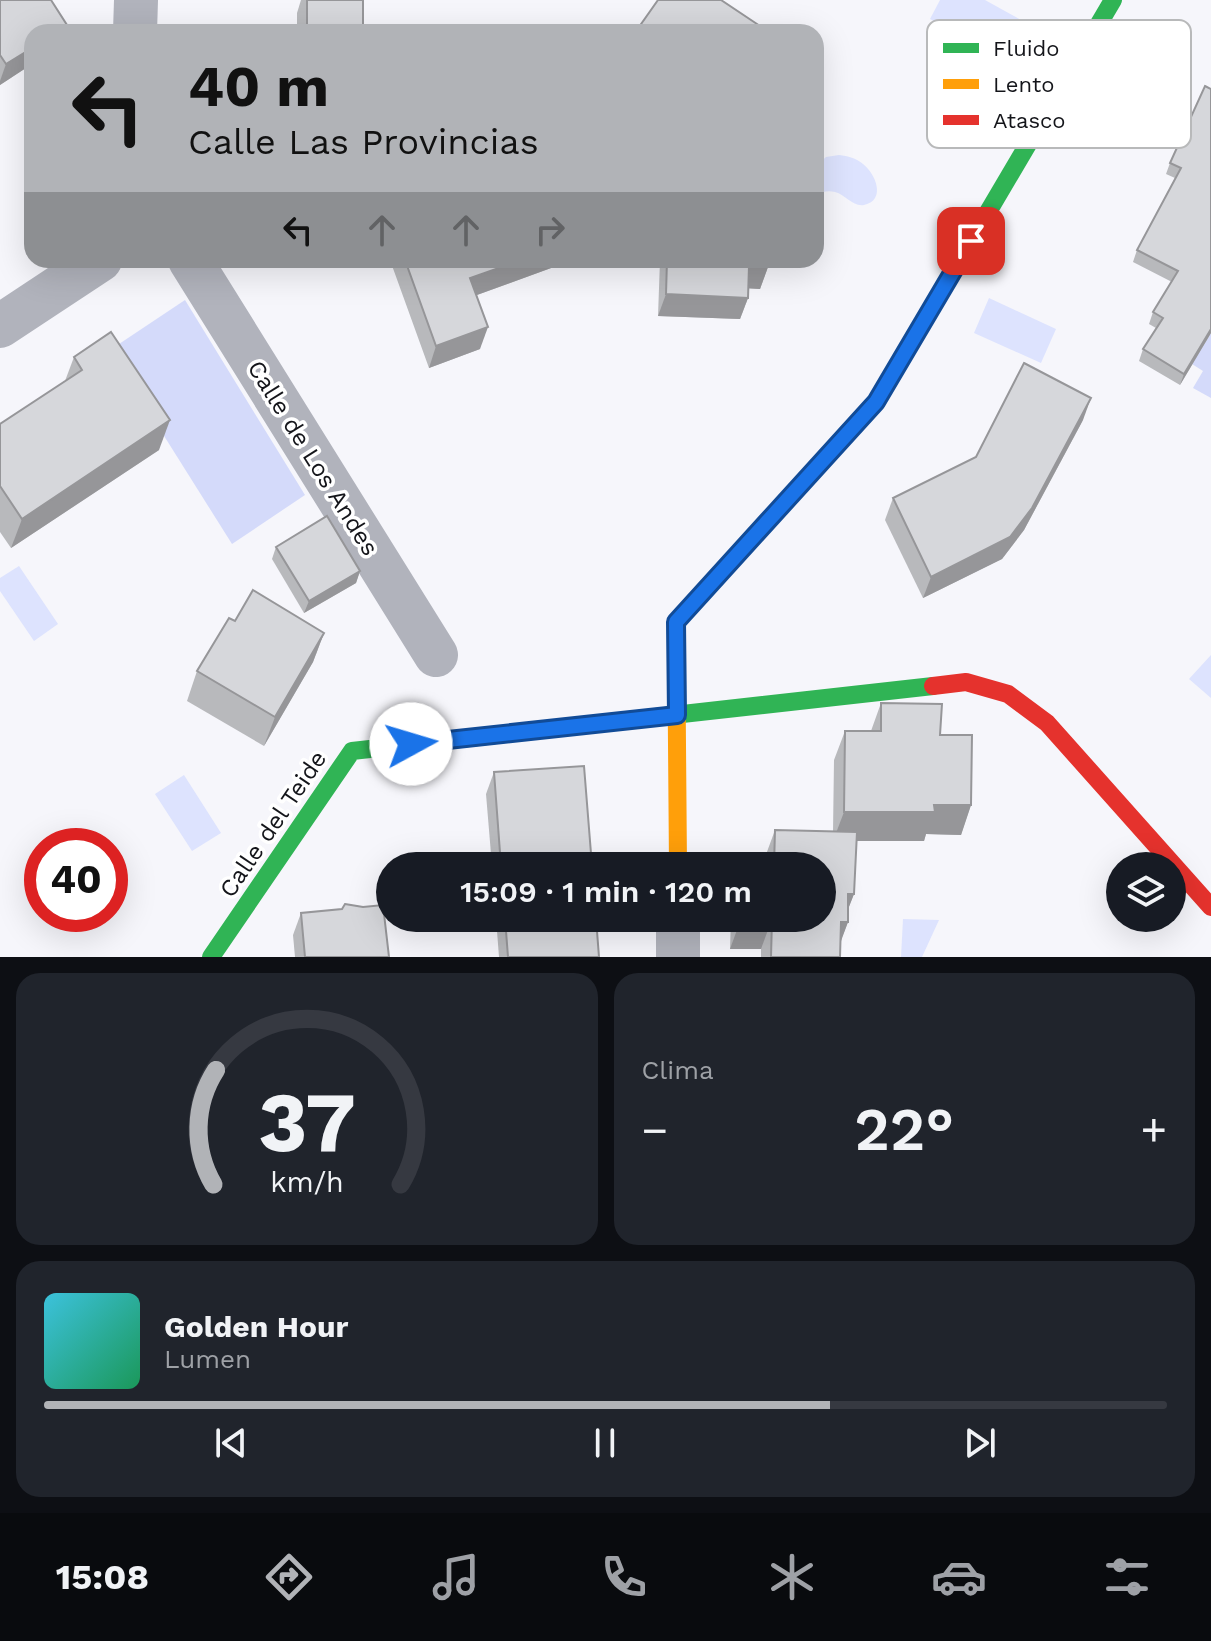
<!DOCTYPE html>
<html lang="es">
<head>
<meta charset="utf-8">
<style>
  :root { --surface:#171b24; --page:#20242c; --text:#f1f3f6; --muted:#9ea1a6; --line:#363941; --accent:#b1b3b7 }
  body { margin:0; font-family:"Work Sans",sans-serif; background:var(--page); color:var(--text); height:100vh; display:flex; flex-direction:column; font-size:30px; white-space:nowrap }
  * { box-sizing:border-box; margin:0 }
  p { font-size:26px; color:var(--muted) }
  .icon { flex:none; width:44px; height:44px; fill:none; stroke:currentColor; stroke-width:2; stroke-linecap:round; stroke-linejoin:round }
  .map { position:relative; height:957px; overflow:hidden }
  .details { display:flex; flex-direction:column; gap:16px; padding:16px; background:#0d0f14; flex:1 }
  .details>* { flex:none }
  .banner { position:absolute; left:24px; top:24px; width:800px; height:244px; border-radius:24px; box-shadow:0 8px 32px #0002; background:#b1b3b7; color:#111; overflow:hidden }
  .controls { position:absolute; left:1106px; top:852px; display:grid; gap:16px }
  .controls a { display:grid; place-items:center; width:80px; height:80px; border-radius:50%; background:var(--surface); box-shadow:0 8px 32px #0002; font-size:40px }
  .speed { position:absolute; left:24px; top:828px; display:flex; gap:16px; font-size:40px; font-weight:700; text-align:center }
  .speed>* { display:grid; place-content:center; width:104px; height:104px; border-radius:50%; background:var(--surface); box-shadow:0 8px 32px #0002; line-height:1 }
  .speed .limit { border:12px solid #d22; background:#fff; color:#111 }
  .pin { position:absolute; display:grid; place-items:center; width:68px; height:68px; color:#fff; margin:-34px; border-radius:16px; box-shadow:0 4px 12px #0006 }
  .me { position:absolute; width:88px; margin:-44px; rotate:84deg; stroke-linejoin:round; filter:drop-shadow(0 0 6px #0008) }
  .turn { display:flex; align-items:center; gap:28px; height:168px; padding:0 32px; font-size:36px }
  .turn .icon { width:104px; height:104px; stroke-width:2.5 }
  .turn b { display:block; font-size:56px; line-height:68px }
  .lanes { display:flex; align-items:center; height:76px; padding:0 32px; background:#0003; justify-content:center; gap:40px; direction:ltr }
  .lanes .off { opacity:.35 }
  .big { font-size:60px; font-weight:600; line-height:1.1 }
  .details .widget { flex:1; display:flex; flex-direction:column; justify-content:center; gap:12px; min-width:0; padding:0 28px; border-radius:24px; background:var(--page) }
  .details .dial { align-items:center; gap:0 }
  .dial svg { height:208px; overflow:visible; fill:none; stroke:var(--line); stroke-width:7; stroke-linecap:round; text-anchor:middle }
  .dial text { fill:var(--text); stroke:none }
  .song { display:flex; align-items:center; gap:24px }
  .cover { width:96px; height:96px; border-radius:12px; background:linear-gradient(135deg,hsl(190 70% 55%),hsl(150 70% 35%)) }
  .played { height:8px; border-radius:4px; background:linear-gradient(90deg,var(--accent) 70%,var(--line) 70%) }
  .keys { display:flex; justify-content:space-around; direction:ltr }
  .heat { display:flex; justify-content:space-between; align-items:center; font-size:44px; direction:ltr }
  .details .tiles { flex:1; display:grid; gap:16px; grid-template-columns:1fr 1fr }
  .widget:last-child { grid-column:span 2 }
  .trip { position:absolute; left:376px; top:852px; width:460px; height:80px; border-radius:40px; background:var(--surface); box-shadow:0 8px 32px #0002; font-weight:600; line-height:80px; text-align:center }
  .menu { display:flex; height:128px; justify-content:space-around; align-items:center; background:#090b0e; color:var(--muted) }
  .menu .icon { width:56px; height:56px }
  .menu .active { color:var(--accent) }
  .menu b { font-size:36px; color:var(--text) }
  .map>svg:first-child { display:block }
  .green { fill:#d4dafa }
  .water { fill:#dde3fe }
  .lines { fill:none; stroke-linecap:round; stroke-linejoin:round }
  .street { stroke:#b1b3bc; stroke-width:44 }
  .fast { stroke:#30b455; stroke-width:18 }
  .slow { stroke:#ff9f0a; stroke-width:18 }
  .jam { stroke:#e5322d; stroke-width:18 }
  .wall { fill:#b8b9bc }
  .shaded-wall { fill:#969699 }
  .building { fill:#d6d7db; stroke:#969699; stroke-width:2 }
  .route-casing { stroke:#114b97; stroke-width:20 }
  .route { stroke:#1a73e8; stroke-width:14 }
  .labels { text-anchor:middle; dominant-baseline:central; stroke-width:7; stroke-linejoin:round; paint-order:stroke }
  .street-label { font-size:24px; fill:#14151a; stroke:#fff }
  .key { fill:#fff; stroke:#b8b9ba; stroke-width:2 }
  .key-label { font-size:22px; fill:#14151a }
</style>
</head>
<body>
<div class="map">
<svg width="1211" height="957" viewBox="0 0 1211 957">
  <rect width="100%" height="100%" fill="#f6f6fb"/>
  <g class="green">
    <path d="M185 300 305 495 232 544 110 350Z"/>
    <path d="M1211 333V398L1193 388 1203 371 1192 364Z"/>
  </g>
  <g class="water">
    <path d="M940 0H985L1032 26 1011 64 930 19Z"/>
    <path d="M839 155C848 156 856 158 863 164 875 173 887 200 864 205 853 207 846 195 835 192 829 190 822 192 816 193V166L826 157Z"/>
    <path d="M989 298 1056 329 1041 363 974 333Z"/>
    <path d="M19 566 58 624 34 641 0 591V578Z"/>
    <path d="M1211 655V698L1189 679Z"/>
    <path d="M184 775 221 833 192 851 155 794Z"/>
    <path d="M903 919 939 920 922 957H901Z"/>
  </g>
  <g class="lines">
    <g class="street">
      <path d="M135 32 136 0"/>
      <path d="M190 260 436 655"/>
      <path d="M0 326 100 260"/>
      <path d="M678 918V957"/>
    </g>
    <g class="fast">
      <path d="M816 468 876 402 1113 0"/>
      <path d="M211 957 352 751 933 686"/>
    </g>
    <path class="slow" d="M678 866 676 622 816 468"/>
    <path class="jam" d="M933 686 966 682 1008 694 1047 723 1211 907"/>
  </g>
  <g class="wall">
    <path d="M0 0 32 64 0 85Z"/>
    <path d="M301 0H363V32H297V13Z"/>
    <path d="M1211 89V333L1180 385 1139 361 1143 349 1156 328 1149 324 1153 312 1172 282 1133 262 1137 250 1175 178 1166 174 1170 163Z"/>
    <path d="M390 260H573L477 295 480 349 429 368Z"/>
    <path d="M660 260H768V267L760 289 748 288V298L740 319 658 316Z"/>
    <path d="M74 357 159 450 11 548 0 532V424L65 381Z"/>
    <path d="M1083 420 1024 530 1002 559 923 598 885 520 893 498Z"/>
    <path d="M276 547 360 571 356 583 304 613 272 559Z"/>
    <path d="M235 621 324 633 313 662 264 746 187 701 197 671Z"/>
    <path d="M881 703 940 735 971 805 961 835 926 834 924 841H856L854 894 848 909V922L840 942V957H761V949H730L731 918H822V866H764V860L775 830 833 832 834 760 845 731H871Z"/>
    <path d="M494 772 592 866H492L486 794Z"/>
    <path d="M301 913 389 957H295L293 935Z"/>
    <path d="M496 918H596L599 957H499Z"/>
  </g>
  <g class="shaded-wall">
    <path d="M67 25 65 32H56Z"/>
    <path d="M32 48V64L0 85V81L6 64Z"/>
    <path d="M522 260H573L463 300 470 278Z"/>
    <path d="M749 266 768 267 760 289 741 288Z"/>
    <path d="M666 294 748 298 740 319 658 316Z"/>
    <path d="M488 327 480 349 429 368 436 346Z"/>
    <path d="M1211 329V333L1180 385 1184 374Z"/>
    <path d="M1091 398 1083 420 1024 530 1002 559 923 598 931 577Z"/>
    <path d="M170 420 159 450 11 548 22 519Z"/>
    <path d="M360 571 356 583 304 613 309 601Z"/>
    <path d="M324 633 313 662 264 746 275 717Z"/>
    <path d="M934 805H971L961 835 926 834 924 841H833L844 812Z"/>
    <path d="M848 894H854L843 922H848L837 952H830Z"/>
    <path d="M741 919H772L761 949H730Z"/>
  </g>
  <g class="building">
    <path d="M0 0H51L67 25 56 32H32V48L6 64 0 55Z"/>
    <rect x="307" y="0" width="56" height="32"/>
    <path d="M658 0H721L760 26 757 32H646L639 27Z"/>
    <path d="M1205 86 1211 89V329L1184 374 1143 349 1163 318 1153 312 1178 271 1137 250 1181 168 1170 163Z"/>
    <path d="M405 260H522L470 278 488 327 436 346Z"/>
    <path d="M667 260H768V267L749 266 748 298 666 294Z"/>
    <path d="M111 332 170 420 22 519 0 486V424L82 370 74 357Z"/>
    <path d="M1024 363 1091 398 1032 508 1010 537 931 577 893 498 976 457Z"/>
    <path d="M327 516 360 571 309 601 276 547Z"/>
    <path d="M253 590 324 633 275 717 197 671 229 618 235 621Z"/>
    <path d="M881 703 942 704 940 735H972L971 805H934L935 812H844L845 731H881Z"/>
    <path d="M584 766 592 866H501L494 772Z"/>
    <path d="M775 830 857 832 854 894H848V922H841L840 957H771L772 919H741L822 918V866H774Z"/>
    <path d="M345 904 363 907 383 905 389 957H305L301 913 342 909Z"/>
    <path d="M505 918H596L599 957H508Z"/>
  </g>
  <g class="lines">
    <defs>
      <path id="route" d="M411 744 677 715 676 622 876 402 971 241"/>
    </defs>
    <use href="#route" class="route-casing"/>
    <use href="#route" class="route"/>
  </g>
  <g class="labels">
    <g class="street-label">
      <text transform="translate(313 458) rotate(58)">Calle de Los Andes</text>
      <text transform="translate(273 824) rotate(-56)">Calle del Teide</text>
    </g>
  </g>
  <rect x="927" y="20" width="264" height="128" rx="12" class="key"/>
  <rect x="943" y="43" width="36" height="10" fill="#30b455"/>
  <rect x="943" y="79" width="36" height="10" fill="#ff9f0a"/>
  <rect x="943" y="115" width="36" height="10" fill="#e5322d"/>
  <g class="key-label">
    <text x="993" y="56">Fluido</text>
    <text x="993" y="92">Lento</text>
    <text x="993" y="128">Atasco</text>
  </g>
</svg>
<div class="controls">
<a><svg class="icon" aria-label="layers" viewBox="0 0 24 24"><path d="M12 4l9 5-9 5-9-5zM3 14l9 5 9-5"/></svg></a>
</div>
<div class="speed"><div class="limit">40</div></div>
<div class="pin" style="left:971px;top:241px;background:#d93025"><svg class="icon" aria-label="arrive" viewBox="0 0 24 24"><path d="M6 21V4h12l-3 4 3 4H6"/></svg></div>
<svg class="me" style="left:411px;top:744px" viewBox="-20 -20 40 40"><circle r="19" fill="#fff"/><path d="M0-13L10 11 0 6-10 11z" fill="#1a73e8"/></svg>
<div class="trip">15:09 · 1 min · 120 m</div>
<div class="banner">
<div class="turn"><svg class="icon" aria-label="left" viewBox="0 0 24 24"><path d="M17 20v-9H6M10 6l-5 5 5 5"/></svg><div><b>40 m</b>Calle Las Provincias</div></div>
<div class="lanes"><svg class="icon" aria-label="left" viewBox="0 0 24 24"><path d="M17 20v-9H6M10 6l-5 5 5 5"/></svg><svg class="icon off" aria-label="ahead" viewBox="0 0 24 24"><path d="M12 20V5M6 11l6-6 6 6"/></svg><svg class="icon off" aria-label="ahead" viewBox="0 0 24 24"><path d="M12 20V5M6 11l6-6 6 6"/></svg><svg class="icon off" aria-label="right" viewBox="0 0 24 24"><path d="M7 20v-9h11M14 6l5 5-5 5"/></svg></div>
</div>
</div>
<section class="details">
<div class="tiles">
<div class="widget dial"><svg viewBox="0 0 100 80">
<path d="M14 69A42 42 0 1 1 86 69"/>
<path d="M14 69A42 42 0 0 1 15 25" stroke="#b1b3b7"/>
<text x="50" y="56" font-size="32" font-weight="700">37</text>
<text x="50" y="72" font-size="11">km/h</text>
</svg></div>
<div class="widget"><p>Clima</p>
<div class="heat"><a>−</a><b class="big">22°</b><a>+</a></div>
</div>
<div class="widget">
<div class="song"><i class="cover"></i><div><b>Golden Hour</b><p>Lumen</p></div></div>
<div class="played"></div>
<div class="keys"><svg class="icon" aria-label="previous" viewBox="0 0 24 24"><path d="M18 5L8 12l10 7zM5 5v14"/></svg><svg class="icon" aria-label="pause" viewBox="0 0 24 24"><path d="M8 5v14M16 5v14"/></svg><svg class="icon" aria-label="next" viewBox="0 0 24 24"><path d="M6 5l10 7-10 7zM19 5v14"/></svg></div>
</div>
</div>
</section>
<nav class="menu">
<b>15:08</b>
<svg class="icon active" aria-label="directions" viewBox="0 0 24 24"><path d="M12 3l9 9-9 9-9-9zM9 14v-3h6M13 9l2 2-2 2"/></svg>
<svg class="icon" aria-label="music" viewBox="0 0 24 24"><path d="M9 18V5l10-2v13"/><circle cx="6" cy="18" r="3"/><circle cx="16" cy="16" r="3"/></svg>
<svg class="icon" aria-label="phone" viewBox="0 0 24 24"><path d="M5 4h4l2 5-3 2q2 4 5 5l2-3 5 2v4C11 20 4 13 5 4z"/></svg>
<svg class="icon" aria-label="climate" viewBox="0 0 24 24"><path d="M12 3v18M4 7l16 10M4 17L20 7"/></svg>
<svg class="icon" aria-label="car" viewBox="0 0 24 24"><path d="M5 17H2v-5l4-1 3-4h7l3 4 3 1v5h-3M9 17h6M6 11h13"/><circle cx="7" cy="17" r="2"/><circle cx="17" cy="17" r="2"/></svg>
<svg class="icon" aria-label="filters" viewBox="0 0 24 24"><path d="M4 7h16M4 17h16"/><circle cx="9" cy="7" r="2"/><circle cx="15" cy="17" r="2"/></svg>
</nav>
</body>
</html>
